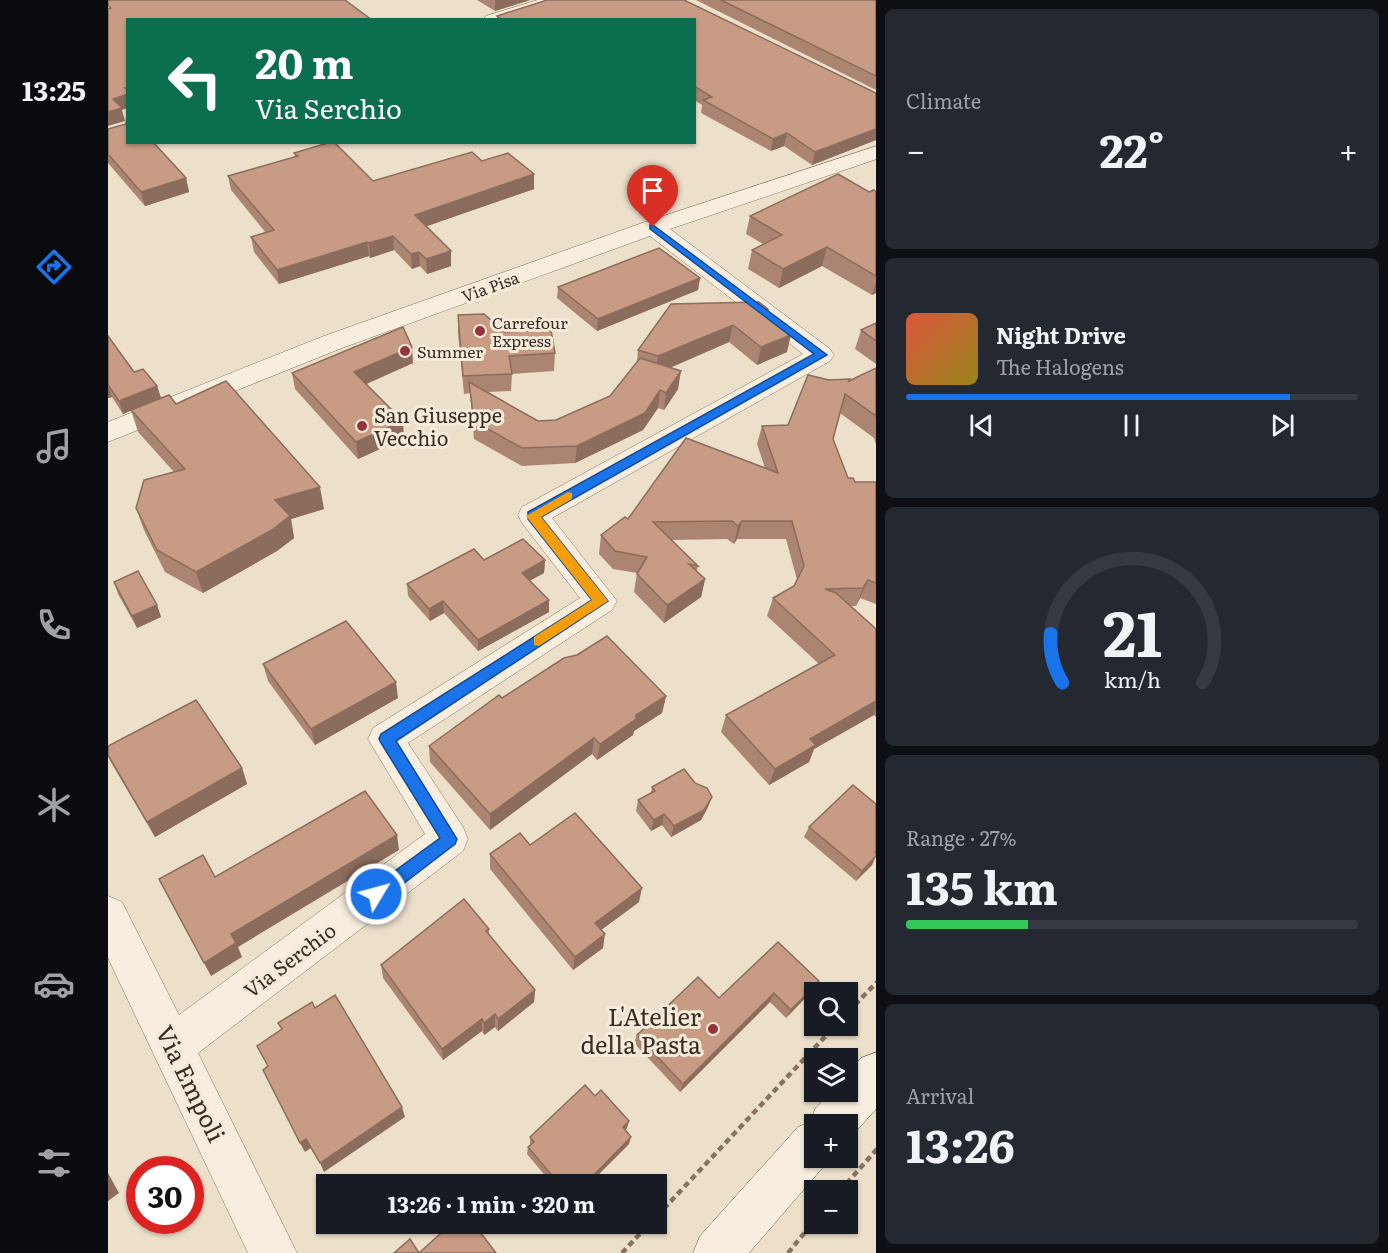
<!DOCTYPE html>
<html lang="en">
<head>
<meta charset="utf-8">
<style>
  :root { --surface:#171b24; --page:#242831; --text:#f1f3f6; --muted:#9ea1a6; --line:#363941; --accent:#1a73e8 }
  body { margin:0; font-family:Literata,serif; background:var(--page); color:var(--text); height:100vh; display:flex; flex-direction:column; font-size:22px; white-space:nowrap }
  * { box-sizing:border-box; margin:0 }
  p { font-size:20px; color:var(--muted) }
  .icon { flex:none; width:33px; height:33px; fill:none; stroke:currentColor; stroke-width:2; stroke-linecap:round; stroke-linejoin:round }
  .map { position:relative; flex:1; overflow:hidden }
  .sheet { display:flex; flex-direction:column; gap:9px; padding:9px; background:#0d0f14; width:512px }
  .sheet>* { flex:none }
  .guide { position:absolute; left:18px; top:18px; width:570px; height:126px; border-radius:0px; box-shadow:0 2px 4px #0004; background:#0b6e4f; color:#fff; overflow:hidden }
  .fabs { position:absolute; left:696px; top:982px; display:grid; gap:12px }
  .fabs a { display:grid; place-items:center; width:54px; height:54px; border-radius:0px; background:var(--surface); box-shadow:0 2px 4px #0004; font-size:30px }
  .speed { position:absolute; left:18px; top:1156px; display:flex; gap:12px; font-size:30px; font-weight:700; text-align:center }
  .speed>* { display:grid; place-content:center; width:78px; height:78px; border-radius:50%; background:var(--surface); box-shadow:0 2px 4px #0004; line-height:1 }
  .speed .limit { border:9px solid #d22; background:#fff; color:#111 }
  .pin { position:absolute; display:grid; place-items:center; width:51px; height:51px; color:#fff; margin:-62px -26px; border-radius:50% 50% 50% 0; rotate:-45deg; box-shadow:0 0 6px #0007 }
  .pin .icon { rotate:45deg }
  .me { position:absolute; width:66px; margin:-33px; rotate:53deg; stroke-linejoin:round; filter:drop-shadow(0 0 4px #0008) }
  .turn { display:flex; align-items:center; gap:21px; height:126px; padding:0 30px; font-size:27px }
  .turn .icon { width:78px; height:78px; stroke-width:2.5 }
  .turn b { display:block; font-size:42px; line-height:51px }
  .big { font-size:45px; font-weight:700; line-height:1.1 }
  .sheet .widget { flex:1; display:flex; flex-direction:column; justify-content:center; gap:9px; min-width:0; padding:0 21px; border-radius:9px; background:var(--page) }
  .sheet .dial { align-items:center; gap:0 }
  .dial svg { height:156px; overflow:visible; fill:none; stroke:var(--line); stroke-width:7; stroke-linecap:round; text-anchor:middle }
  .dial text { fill:var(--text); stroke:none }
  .song { display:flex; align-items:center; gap:18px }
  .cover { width:72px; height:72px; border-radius:9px; background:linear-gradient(135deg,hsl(10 70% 55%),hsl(50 70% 35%)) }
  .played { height:6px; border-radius:3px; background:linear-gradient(90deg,var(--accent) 85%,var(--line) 85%) }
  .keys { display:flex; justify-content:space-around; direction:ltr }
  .heat { display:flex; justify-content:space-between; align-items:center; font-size:33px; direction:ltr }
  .charge { height:9px; border-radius:4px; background:linear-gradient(90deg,#34c759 27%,var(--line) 0) }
  .trip { position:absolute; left:208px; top:1174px; width:351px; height:60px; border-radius:0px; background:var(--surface); box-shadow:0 2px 4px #0004; font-weight:700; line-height:60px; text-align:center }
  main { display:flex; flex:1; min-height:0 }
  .menu { display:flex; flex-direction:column; width:108px; justify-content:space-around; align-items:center; background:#090b0e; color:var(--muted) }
  .menu .icon { width:42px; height:42px }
  .menu .on { color:var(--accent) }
  .menu b { font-size:27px; color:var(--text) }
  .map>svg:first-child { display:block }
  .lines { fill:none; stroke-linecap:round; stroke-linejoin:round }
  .street-casing { stroke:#897360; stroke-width:1 }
  .secondary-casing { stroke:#6b5443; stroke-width:1 }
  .path { stroke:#897360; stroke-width:4.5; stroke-dasharray:6 4; stroke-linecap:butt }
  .street { fill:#f7eedf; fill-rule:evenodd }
  .secondary { fill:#f7eedf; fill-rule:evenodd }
  .wall { fill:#ac8572 }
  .shaded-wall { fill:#8c6c5c }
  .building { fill:#c89b84; stroke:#8c6c5c; stroke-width:1.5 }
  .route { fill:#1a73e8; stroke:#114b97; stroke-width:1.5 }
  .slow { fill:#f59e0b }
  .poi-dot { fill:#94343c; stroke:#f4ebdb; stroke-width:2 }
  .labels { text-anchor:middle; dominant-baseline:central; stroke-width:6; stroke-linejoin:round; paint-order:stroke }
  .far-street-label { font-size:16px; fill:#3a2c23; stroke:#f4ebdb }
  .far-poi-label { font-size:16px; fill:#3a2c23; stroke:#f4ebdb; text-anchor:start }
  .poi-label { font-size:20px; fill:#3a2c23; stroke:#f4ebdb; text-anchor:start }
  .street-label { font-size:20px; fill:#3a2c23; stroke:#f4ebdb }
  .near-poi-label { font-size:24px; fill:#3a2c23; stroke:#f4ebdb; text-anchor:end }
  .near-street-label { font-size:24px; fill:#3a2c23; stroke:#f4ebdb }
</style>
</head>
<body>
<main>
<nav class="menu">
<b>13:25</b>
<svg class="icon on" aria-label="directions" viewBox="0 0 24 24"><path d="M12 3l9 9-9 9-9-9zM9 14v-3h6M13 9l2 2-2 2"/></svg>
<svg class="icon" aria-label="music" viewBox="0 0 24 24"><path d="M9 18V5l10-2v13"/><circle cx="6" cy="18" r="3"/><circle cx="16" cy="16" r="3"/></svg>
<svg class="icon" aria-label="phone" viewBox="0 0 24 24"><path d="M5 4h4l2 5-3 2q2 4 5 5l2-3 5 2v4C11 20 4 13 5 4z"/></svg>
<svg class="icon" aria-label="climate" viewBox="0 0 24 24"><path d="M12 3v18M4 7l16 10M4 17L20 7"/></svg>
<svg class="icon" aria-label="car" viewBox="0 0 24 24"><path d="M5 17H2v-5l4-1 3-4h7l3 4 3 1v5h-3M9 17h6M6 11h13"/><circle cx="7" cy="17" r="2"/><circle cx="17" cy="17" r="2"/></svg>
<svg class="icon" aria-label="filters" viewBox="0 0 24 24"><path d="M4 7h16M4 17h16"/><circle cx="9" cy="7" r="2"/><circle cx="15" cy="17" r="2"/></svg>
</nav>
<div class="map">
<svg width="769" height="1253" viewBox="0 0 769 1253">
  <rect width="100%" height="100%" fill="#ece0cb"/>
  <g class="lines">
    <defs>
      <g id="street">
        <path d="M430 0H458L455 4 404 20H375L378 16Z"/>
        <path d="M769 146V159L562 229 722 349 726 355 722 361 444 518 509 601 504 610 300 743 355 827 360 839 355 851 90 1053 189 1253H140L0 958V896L14 902 71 1015 317 834 260 739 265 728 472 598 414 523 410 515 414 507 695 354 542 236 234 348 0 442V422L216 336 537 222Z"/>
      </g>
      <path id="secondary" d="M769 1052V1108L740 1140V1125H706V1158L722 1159 641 1253H585L592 1236 690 1127 702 1122 707 1109 723 1092H740V1074L753 1058Z"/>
    </defs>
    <use href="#street" class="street-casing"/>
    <use href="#secondary" class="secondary-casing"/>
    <g class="path">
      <path d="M740 1012 769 982"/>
      <path d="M732 1191 769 1149"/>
      <path d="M549 1216 727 1026"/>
      <path d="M514 1253 541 1224"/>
      <path d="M680 1253 706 1221"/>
    </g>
    <use href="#street" class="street"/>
    <use href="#secondary" class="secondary"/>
  </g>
  <g class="wall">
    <path d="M369 0H422L387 11Z"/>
    <path d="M439 0H576L768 93V140L704 165 676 146 663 151 593 113 594 105 586 100V20H389V16Z"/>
    <path d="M588 0H767L768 1V90Z"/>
    <path d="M0 129 78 178 81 192 37 206 0 163Z"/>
    <path d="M186 153 265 181 374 161 426 174V189L318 226 343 251V266L319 274 312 266 304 269 286 250 262 258 261 256 171 284 146 252 143 237 158 233 123 190 120 176 187 157Z"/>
    <path d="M761 192H768V293L764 295 714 266 671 288 640 269 644 250 655 244 638 234 642 216Z"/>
    <path d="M592 278 590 290 489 331 449 298 450 287Z"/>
    <path d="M563 304 659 316 679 352 649 365 621 342 562 368 570 389 556 410 550 408 535 430 467 463 414 466 366 439 362 393 356 394 350 333V315L397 332 447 353 446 371 404 374 403 391 380 392 430 421 448 420 502 396 529 362 530 350Z"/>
    <path d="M768 323V364L747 349 753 330Z"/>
    <path d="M0 336 26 372 49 386 53 398 68 404 216 509 183 519 186 538 169 551 95 593 57 572 36 530 28 508 66 472 30 432 23 410 15 414 4 397 0 398Z"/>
    <path d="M305 363 259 384 296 438 250 459 187 389 184 373Z"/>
    <path d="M768 368V445L766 438 732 413 725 439 740 478 747 482H768V604L752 598 748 606H743L768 629V717L766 715 706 749 701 762 661 785 613 732 618 715 711 664 659 616 665 598 686 586 689 580 678 539H629L626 544 619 539 563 540 590 566 589 571 597 579 593 597 556 623 526 592 529 573 505 569 491 554 493 535 520 519 657 468 649 444 654 426 680 425 721 380 741 381Z"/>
    <path d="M376 560H437L436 573 422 580 441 600V612L370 651 336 613 322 621 300 596 299 584Z"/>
    <path d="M6 582 49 605 53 617 29 628 10 594Z"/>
    <path d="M155 664 290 698 207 745 160 681Z"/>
    <path d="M558 696 554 713 526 731 525 735 489 760 484 754 382 830 322 762 321 746 394 698Z"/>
    <path d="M0 746 134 768 139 784 47 837 4 764 0 756Z"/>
    <path d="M544 787 600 807 593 820 563 837 554 825 543 831 528 811 530 800 543 793Z"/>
    <path d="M701 827 764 865 748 881 696 837Z"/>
    <path d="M422 845 531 902 493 930 495 948 465 970 382 869V854Z"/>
    <path d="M381 929V935L427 990 426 1002 390 1031 387 1027 376 1035 374 1031 335 1060 275 978 273 965Z"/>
    <path d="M706 989 678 1018 662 1002 572 1092 526 1043 529 1035 611 998Z"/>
    <path d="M519 1128 517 1130 521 1144 480 1185H445L419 1154 420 1147 422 1145V1137Z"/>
  </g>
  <g class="shaded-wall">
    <path d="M387 0H422L387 11Z"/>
    <path d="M17 88H20V108L14 110 17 121 0 126V112L5 99Z"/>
    <path d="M768 129V140L704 165 707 152Z"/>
    <path d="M679 133 676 146 663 151 665 139Z"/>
    <path d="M426 174V189L308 230 307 215Z"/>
    <path d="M78 178 81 192 37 206 33 192Z"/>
    <path d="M285 236 286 250 262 258 261 243Z"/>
    <path d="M259 242 261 256 171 284 169 270Z"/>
    <path d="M719 247 714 266 671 288 675 269Z"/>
    <path d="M343 251V266L319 274 318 259Z"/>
    <path d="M311 252 312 266 304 269 303 254Z"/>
    <path d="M592 278 590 290 489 331 490 319Z"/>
    <path d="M768 282V293L764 295Z"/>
    <path d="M660 309 656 327 654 312Z"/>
    <path d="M625 325 621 342 547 374 550 356Z"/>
    <path d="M683 335 679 352 649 365 653 347Z"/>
    <path d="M304 347 305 363 248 388 246 372Z"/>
    <path d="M573 371 570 389 556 410 558 393Z"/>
    <path d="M0 386 4 397 0 398Z"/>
    <path d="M49 386 53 398 15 414 11 401Z"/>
    <path d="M552 390 550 408 535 430 467 463 469 446Z"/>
    <path d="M295 421 296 438 250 459 248 442Z"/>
    <path d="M212 487 216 509 183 519 186 538 169 551 95 593 88 572 167 500Z"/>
    <path d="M634 521 629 539 626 544 630 526Z"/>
    <path d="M437 560 436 573 414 585V573Z"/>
    <path d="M597 579 593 597 556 623 559 605Z"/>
    <path d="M760 580 752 598 748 606 755 588Z"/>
    <path d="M441 600V612L370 651V640Z"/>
    <path d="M335 601 336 613 322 621 321 609Z"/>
    <path d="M49 605 53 617 29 628 24 616Z"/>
    <path d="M288 682 290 698 207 745 203 729Z"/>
    <path d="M558 696 554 713 526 731 525 735 489 760 492 744 528 715Z"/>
    <path d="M768 701V710L766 715 706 749 701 762 661 785 667 769 702 739Z"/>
    <path d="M486 738 484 754 382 830V814Z"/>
    <path d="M134 768 139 784 47 837 39 822Z"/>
    <path d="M604 797 600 807 593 820 563 837 566 826Z"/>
    <path d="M556 814 554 825 543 831 546 820Z"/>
    <path d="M289 835 291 850 130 947 134 957 103 976 96 963 123 934Z"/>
    <path d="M768 856 764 865 748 881 754 871Z"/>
    <path d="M534 888 531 902 485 936 487 923Z"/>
    <path d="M497 934 495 948 465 970 467 957Z"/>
    <path d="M711 981 706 989 678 1018 683 1010Z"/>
    <path d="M427 990 426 1002 390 1031V1019Z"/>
    <path d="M666 993 662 1002 572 1092 575 1084Z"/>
    <path d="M387 1014V1027L376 1035V1023Z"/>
    <path d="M374 1019V1031L335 1060 334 1049Z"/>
    <path d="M294 1107 297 1117 216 1172 212 1163Z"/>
    <path d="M521 1121 519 1128 513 1134 515 1127Z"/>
    <path d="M523 1137 521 1144 480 1185H476Z"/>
    <path d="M198 1139 203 1148 197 1152 192 1143Z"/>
    <path d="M0 1173 11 1193 0 1201Z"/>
  </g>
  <g class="building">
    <path d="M0 0H237L264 20H20V88H17L20 90V94L5 99 14 108 0 112V9L3 8 0 6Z"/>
    <path d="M439 0H576L768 93V129L707 152 679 133 665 139 595 100 604 97 586 86V20H395L389 16Z"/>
    <path d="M613 0H767L768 1V76Z"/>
    <path d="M19 114 20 142H45L78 178 33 192 0 154V129L18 124Z"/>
    <path d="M223 142H226L265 181 364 152 374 161 400 153 426 174 307 215 343 251 318 259 311 252 303 254 285 236 261 243 259 242 169 270 143 237 166 230 120 176 190 156 186 153Z"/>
    <path d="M730 174 761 192 766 190 768 192V276L719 247 675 269 644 250 674 235 642 216Z"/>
    <path d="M551 248 592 278 490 319 450 287Z"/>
    <path d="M651 302 660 309 654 312 683 335 653 347 625 325 550 356 530 350 563 304Z"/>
    <path d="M376 314 397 332 443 330 447 353 401 356 404 374 355 376 350 315Z"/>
    <path d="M768 323V341L753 330Z"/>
    <path d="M295 327 304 347 246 372 295 421 248 442 184 373Z"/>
    <path d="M0 336 26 372 35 369 49 386 11 401 0 385Z"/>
    <path d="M532 358 573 371 558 393 552 390 537 413 469 446 414 448 366 421 361 382 430 421 448 420 502 396Z"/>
    <path d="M768 368V416L737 394 725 439 740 478H745L747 482H768V583L760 580 755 588 717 589 728 593 768 629V701L702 739 708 745 667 769 618 715 727 655 665 598 686 586 696 566 684 521H634L630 526 624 521 545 522 590 566 581 564 597 579 559 605 529 574 539 557 507 551 493 535 517 517 520 519 578 438 670 473 654 426 680 425 700 375 721 380 742 379 741 381Z"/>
    <path d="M118 381 212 487 167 500 182 516 164 530 88 572 49 550 28 508 36 480 77 469 23 410 61 395 68 404Z"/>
    <path d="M415 539 437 560 414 573 441 600 370 640 335 601 321 609 299 584 366 549 376 560Z"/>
    <path d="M30 571 49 605 24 616 6 582Z"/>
    <path d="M238 621 288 682 203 729 155 664Z"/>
    <path d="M499 636 558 696 528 715V719L492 744 486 738 382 814 321 746 391 695 394 698 456 658 469 655Z"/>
    <path d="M88 700 134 768 39 822 0 755V746Z"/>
    <path d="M576 769 587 783 599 788 604 797 596 810 566 826 556 814 546 820 530 800 547 791 544 787Z"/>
    <path d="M745 785 768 804V850L767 852 768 853V856L754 871 701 827Z"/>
    <path d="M257 791 289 835 123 934 128 943 96 963 51 879 95 855 107 877Z"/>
    <path d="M467 813 534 888 487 923 497 934 467 957 382 854 412 833 422 845Z"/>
    <path d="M356 899 381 929 378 931 427 990 390 1019 387 1014 376 1023 374 1019 334 1049 273 965Z"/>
    <path d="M670 942 711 981 683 1010 666 993 575 1084 529 1035 590 977 611 998Z"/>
    <path d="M227 995 294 1107 212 1163 198 1139 192 1143 155 1070 160 1066 149 1046 174 1029 170 1023 204 1002 207 1008Z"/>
    <path d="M477 1085 487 1096 493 1090 521 1121 515 1127 523 1137 476 1185H463L462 1184 461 1185H452L420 1147 426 1142 422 1137Z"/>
    <path d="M343 1224H366L388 1253H286L302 1239 311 1253Z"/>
  </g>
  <path class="route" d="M545 225 719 355 433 517 500 601 288 741 349 839 347 844 274 900 268 902 262 900 260 894 262 889 332 838 273 743 271 739 273 734 484 600 420 519V512L706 354 542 229V225Z"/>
  <path class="slow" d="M460 492 464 493V499L433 517 500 601 431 646 426 645V637L484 600 418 516Z"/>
  <g class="poi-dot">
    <circle cx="372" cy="331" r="6"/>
    <circle cx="297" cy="351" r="6"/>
    <circle cx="254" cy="426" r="6"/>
    <circle cx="605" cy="1029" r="6"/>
  </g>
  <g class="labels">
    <g class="far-street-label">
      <text transform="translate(382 286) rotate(-20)">Via Pisa</text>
    </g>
    <g class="far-poi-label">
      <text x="384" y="322">Carrefour<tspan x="384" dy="18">Express</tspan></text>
      <text x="309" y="351">Summer</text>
    </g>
    <g class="poi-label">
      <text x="266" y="414">San Giuseppe<tspan x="266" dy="23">Vecchio</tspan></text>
    </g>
    <g class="street-label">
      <text transform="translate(181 959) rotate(-37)">Via Serchio</text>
    </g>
    <g class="near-poi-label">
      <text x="593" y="1015">L'Atelier<tspan x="593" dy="28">della Pasta</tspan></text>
    </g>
    <g class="near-street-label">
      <text transform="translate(84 1083) rotate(64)">Via Empoli</text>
    </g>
  </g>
</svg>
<div class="fabs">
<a><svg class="icon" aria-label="search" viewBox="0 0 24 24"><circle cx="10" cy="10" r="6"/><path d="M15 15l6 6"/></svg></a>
<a><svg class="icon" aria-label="layers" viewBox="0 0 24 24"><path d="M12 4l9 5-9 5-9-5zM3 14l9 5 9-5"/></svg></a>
<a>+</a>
<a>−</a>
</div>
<div class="speed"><div class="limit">30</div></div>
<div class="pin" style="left:545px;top:227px;background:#d93025"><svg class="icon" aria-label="arrive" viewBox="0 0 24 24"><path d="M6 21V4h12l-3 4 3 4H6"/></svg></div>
<svg class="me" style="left:268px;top:894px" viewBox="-20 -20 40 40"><circle r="17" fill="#1a73e8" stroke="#fff" stroke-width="3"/><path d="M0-11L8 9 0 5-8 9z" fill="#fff"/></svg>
<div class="trip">13:26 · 1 min · 320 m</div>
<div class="guide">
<div class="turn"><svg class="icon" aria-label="left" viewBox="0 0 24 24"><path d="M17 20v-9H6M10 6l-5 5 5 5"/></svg><div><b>20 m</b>Via Serchio</div></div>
</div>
</div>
<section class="sheet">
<div class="widget"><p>Climate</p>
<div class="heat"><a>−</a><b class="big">22°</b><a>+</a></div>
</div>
<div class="widget">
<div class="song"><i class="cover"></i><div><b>Night Drive</b><p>The Halogens</p></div></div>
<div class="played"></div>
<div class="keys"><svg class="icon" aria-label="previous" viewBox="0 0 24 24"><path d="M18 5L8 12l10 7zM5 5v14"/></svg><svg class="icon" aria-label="pause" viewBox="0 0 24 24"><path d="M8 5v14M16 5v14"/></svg><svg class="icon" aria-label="next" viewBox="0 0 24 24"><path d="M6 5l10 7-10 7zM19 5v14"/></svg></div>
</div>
<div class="widget dial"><svg viewBox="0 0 100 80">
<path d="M14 69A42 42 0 1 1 86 69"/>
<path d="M14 69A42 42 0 0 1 8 44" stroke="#1a73e8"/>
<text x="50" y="56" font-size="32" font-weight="700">21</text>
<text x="50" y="72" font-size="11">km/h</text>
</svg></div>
<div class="widget"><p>Range · 27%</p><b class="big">135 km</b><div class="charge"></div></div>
<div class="widget"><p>Arrival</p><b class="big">13:26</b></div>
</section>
</main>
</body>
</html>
